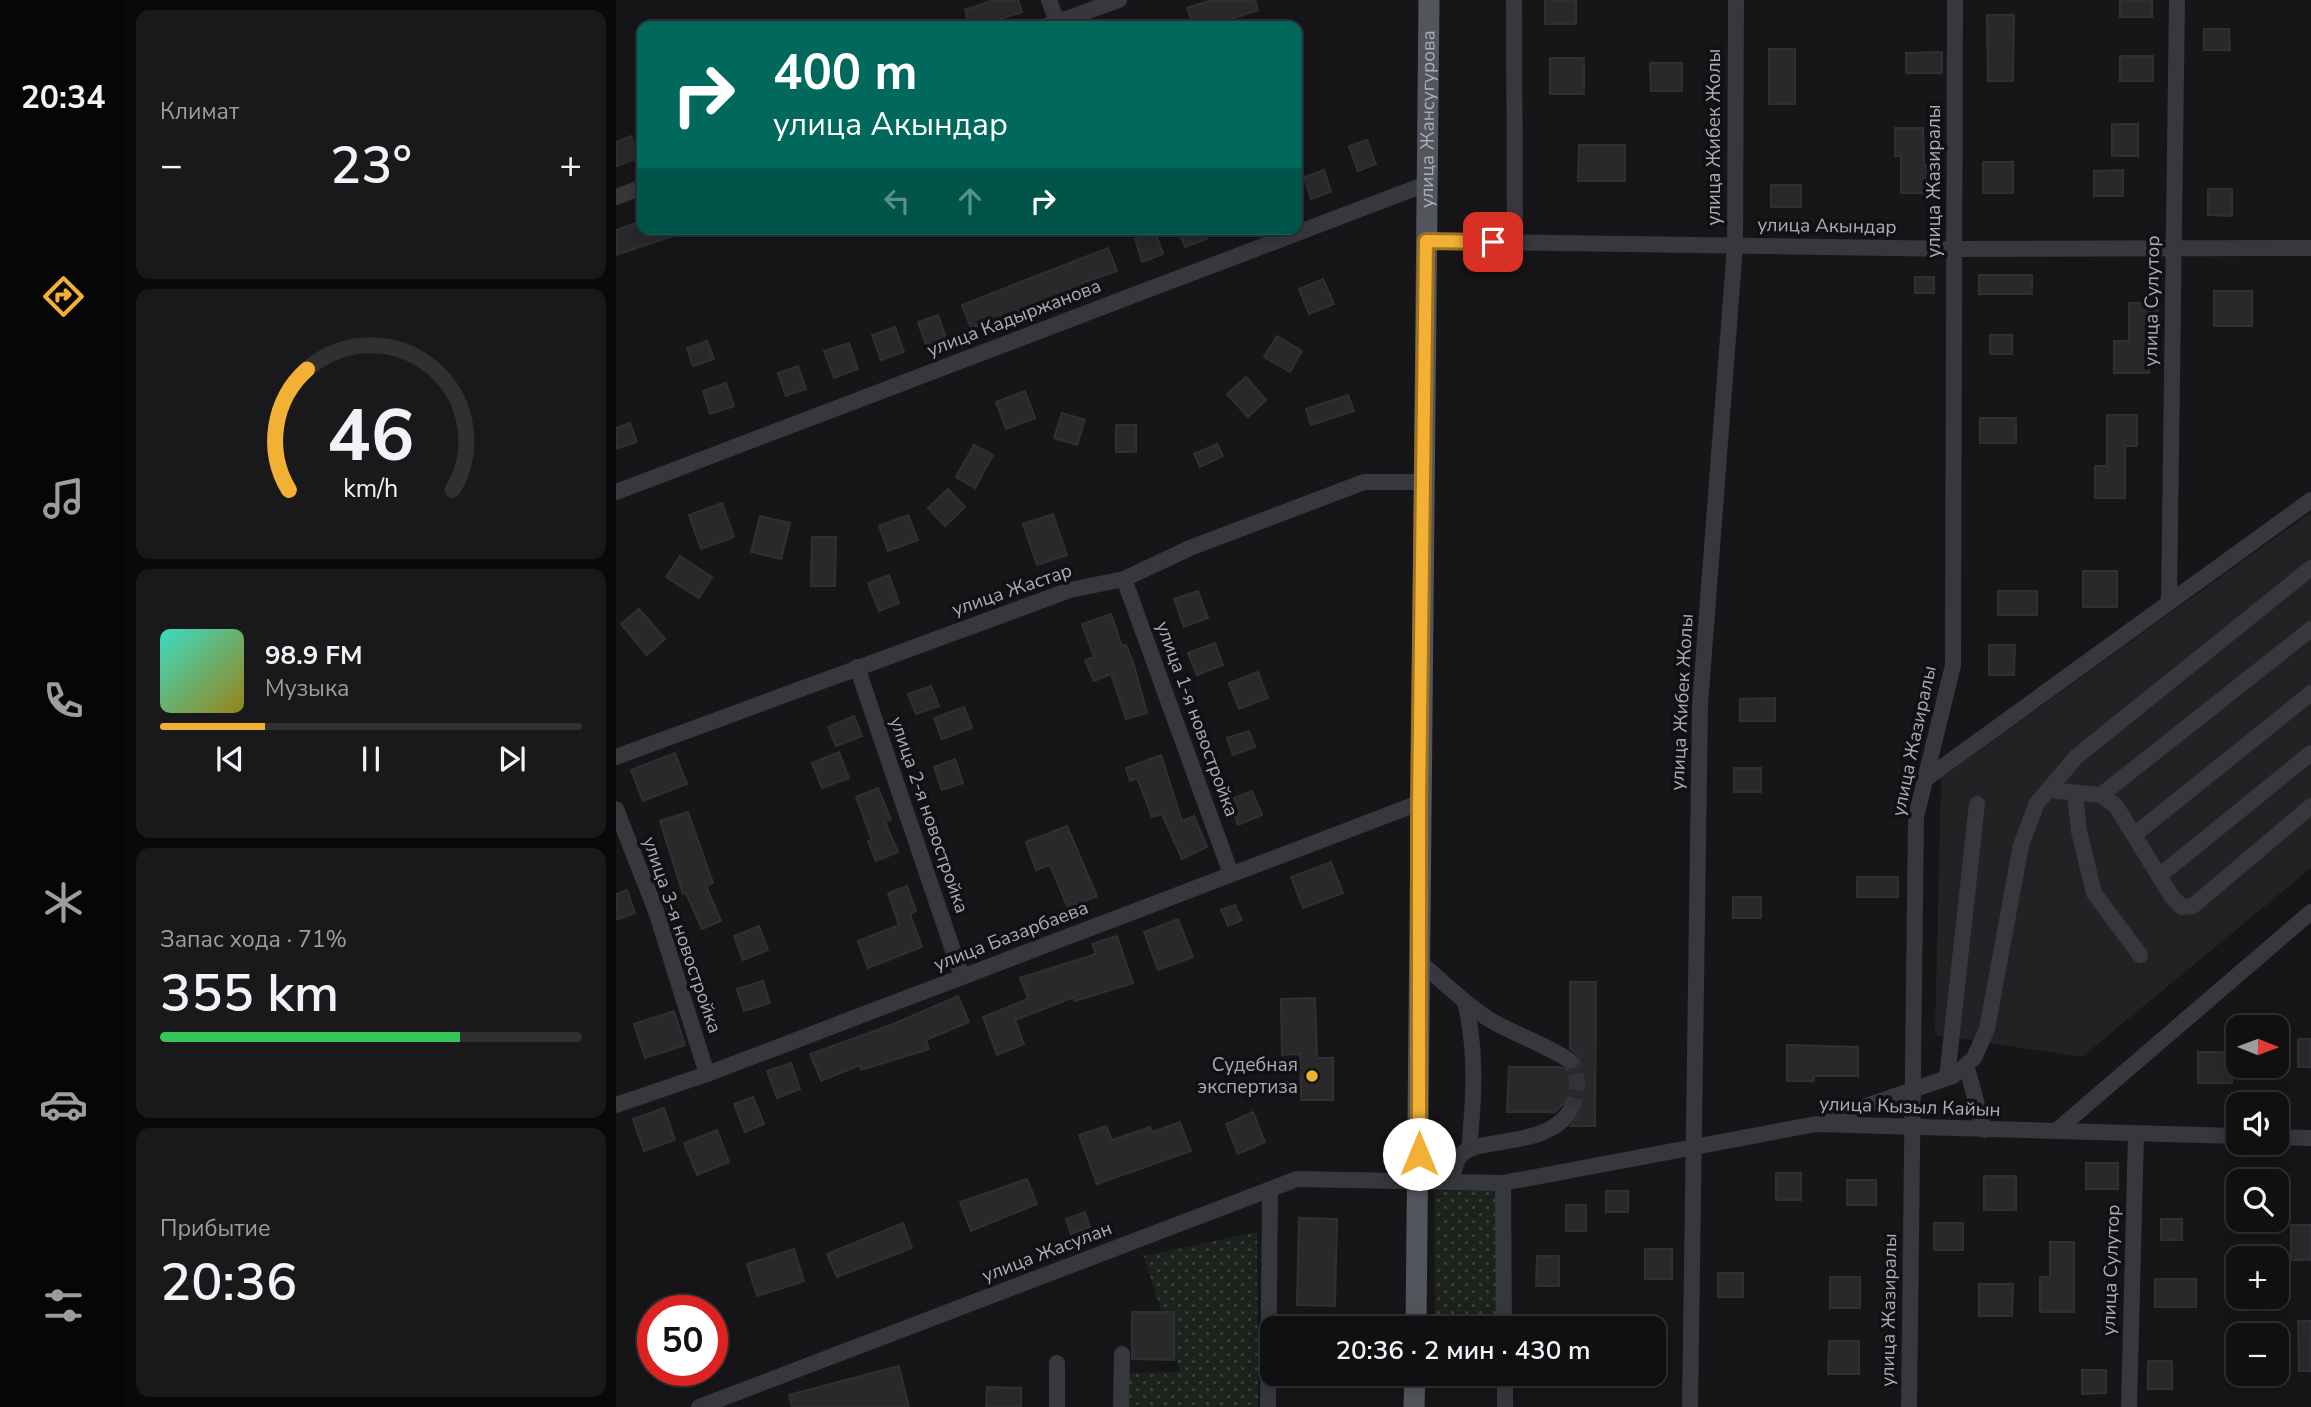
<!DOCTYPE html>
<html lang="ru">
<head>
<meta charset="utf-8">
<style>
  :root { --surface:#101012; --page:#19191b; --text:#f1f3f6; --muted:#9c9d9f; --line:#303032; --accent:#f2b134 }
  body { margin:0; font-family:"Nunito Sans",sans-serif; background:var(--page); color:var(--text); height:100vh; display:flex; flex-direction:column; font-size:26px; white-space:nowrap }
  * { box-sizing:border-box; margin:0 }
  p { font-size:23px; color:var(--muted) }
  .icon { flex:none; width:38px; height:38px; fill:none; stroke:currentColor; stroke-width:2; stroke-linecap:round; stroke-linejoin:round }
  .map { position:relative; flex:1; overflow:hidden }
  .side { display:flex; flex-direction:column; gap:10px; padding:10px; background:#09090a; width:490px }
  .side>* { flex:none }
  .top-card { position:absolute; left:21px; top:21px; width:665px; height:214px; border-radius:14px; box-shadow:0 4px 18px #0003,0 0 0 2px var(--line); background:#00695c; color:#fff; overflow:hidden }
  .needle { width:46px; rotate:91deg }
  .buttons { position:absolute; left:1610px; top:1015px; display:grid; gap:14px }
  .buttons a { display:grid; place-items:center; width:63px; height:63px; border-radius:14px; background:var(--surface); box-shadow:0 4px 18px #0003,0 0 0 2px var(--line); font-size:35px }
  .speed { position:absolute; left:21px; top:1295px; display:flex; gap:14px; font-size:35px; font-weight:700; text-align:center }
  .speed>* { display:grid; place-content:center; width:91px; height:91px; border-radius:50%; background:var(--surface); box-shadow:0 4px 18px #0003,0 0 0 2px var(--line); line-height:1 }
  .speed .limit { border:10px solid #d22; background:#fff; color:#111 }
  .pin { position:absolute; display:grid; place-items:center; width:60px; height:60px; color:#fff; margin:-30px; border-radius:14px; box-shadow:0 4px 10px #0006 }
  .me { position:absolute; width:77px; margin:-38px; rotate:0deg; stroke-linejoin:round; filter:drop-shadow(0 0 5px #0008) }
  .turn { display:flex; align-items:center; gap:24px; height:147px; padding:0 21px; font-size:32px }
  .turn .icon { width:91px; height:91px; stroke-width:2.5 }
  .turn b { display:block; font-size:49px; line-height:60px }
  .lanes { display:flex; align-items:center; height:66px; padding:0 21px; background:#0003; justify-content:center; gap:35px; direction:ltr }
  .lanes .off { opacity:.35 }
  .big { font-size:52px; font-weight:600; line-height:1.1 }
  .side .card { flex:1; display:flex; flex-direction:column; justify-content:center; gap:10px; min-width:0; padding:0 24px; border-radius:14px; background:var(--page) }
  .side .dial { align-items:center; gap:0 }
  .dial svg { height:182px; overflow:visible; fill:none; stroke:var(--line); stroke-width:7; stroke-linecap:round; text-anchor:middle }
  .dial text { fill:var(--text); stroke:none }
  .song { display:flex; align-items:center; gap:21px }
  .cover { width:84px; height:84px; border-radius:10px; background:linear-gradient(135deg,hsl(170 70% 55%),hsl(50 70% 35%)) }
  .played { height:7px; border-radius:4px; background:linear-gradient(90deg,var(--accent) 25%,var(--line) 25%) }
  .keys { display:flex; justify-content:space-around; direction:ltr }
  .heat { display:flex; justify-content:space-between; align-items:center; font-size:38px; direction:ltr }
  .charge { height:10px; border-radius:5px; background:linear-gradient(90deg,#34c759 71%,var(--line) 0) }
  .trip { position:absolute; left:644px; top:1316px; width:406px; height:70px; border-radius:14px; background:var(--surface); box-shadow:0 4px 18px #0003,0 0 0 2px var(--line); font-weight:600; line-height:70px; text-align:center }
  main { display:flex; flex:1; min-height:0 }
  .tab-bar { display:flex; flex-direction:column; width:126px; justify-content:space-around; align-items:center; background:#060607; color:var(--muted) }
  .tab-bar .icon { width:49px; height:49px }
  .tab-bar .on { color:var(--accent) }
  .tab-bar b { font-size:32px; color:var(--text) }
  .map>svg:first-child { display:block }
  .built { fill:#222225 }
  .grass { fill:url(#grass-dots) }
  .building { fill:#29292c; stroke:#303034; stroke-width:2 }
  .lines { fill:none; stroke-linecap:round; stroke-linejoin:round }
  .minor-tunnel { stroke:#333438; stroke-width:16; stroke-dasharray:16 8; stroke-linecap:butt }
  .minor { stroke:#37383d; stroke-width:16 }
  .major { stroke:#53555c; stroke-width:21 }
  .route-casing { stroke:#9d7322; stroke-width:18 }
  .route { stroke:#f2b134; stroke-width:12 }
  .poi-dot { fill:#f2b134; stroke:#111113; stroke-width:2.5 }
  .labels { text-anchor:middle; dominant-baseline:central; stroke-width:7; stroke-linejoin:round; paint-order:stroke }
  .street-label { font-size:19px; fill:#a8adb8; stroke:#111113 }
  .poi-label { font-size:19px; fill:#a8adb8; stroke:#111113; text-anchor:end }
</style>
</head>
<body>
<main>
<nav class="tab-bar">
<b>20:34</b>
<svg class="icon on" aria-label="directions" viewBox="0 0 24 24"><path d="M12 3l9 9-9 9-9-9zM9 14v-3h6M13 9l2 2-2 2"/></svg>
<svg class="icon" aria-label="music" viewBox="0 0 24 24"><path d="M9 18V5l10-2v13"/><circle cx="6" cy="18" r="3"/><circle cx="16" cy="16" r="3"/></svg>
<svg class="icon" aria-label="phone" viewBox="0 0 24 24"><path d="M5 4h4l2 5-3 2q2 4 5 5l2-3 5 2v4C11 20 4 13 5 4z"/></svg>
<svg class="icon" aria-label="climate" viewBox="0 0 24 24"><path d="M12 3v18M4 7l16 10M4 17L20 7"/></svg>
<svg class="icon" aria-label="car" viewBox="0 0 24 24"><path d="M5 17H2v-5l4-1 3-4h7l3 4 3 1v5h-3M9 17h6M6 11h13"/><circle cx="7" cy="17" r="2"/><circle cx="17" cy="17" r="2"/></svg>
<svg class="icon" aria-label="filters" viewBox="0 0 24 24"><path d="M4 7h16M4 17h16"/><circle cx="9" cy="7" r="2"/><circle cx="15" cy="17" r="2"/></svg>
</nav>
<section class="side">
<div class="card"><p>Климат</p>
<div class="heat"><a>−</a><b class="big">23°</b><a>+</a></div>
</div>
<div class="card dial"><svg viewBox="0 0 100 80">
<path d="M14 69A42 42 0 1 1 86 69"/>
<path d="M14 69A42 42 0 0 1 22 16" stroke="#f2b134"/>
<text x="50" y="56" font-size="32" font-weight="700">46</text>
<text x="50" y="72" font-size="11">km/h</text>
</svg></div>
<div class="card">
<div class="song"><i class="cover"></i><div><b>98.9 FM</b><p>Музыка</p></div></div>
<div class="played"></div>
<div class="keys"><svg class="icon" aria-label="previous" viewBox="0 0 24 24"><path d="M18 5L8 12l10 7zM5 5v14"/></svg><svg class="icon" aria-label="pause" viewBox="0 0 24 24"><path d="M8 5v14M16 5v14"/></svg><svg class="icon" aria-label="next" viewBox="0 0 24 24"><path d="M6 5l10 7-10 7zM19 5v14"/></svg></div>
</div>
<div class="card"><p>Запас хода · 71%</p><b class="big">355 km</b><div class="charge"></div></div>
<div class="card"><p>Прибытие</p><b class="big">20:36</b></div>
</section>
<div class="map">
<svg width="1695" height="1407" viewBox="0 0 1695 1407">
  <defs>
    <pattern id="grass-dots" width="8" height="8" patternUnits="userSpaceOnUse" patternTransform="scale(1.75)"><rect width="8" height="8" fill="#1c231d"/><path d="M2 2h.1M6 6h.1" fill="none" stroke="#3a403c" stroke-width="1.8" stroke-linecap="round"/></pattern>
  </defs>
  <rect width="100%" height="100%" fill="#161618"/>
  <path class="built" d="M1695 512V868L1466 1057 1319 1035 1325 778Z"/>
  <g class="grass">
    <path d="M882 1190 880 1328H819L818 1191Z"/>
    <path d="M641 1232 642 1407H512L513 1373 564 1372 528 1256Z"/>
  </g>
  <g class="building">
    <path d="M378 0H402L406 12 374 22 376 26H354L349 10Z"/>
    <path d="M596 0H639L642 10 594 26H577L571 8Z"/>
    <rect x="929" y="0" width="31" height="24"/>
    <rect x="1504" y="0" width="32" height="17"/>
    <path d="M1371 15H1398L1397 81H1372Z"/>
    <path d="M1588 29H1613L1614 50H1588Z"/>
    <rect x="1153" y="49" width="26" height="55"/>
    <path d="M1326 52V73H1290V53Z"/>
    <rect x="1504" y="56" width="33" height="25"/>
    <rect x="934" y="58" width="34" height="36"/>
    <path d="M1034 63H1066V91H1035Z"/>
    <rect x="1496" y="124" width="26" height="32"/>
    <path d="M1279 128H1307L1308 165H1323V193H1285V156H1279Z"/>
    <path d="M15 136 23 158 0 166V142Z"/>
    <path d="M751 140 760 164 742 171 733 146Z"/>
    <path d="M963 145H1009V181H962Z"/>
    <rect x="1367" y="162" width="30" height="31"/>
    <path d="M708 170 715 192 695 199 688 177Z"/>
    <path d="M1507 170V196H1478V171Z"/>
    <rect x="1155" y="185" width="30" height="22"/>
    <path d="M1592 189H1616V216L1592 215Z"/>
    <path d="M26 221V229L72 231 0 255V230Z"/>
    <path d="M562 229H588L591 239 569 247Z"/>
    <path d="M539 232 547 254 526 262 519 239Z"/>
    <path d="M492 248 501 271 466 283 468 288 355 328 346 305Z"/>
    <rect x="1363" y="275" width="53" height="19"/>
    <rect x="1299" y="277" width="19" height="16"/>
    <path d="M707 279 718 304 693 314 683 289Z"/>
    <rect x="1598" y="291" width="38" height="35"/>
    <path d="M1513 303H1542L1541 328H1533V373H1498V341H1513Z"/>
    <path d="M322 315 330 338 310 345 302 322Z"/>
    <path d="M279 327 288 352 265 360 256 335Z"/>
    <rect x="1374" y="335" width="22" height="19"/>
    <path d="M661 336 686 351 674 372 648 357Z"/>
    <path d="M91 341 98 359 77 366 71 348Z"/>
    <path d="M233 343 242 369 218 378 208 351Z"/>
    <path d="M182 366 190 389 170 396 162 373Z"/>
    <path d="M630 377 650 400 632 417 611 394Z"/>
    <path d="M110 383 118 406 94 414 87 391Z"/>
    <path d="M409 391 419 418 390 429 380 402Z"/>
    <path d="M732 395 738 411 695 425 690 409Z"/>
    <path d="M446 413 469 420 461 445 438 438Z"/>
    <path d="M1491 415H1521V446H1509V498H1479V466H1491Z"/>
    <rect x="1364" y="418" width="36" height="25"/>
    <path d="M14 423 21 442 0 449V428Z"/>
    <rect x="500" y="425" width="20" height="27"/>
    <path d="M601 444 607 456 584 467 578 454Z"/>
    <path d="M358 445 377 455 359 488 340 477Z"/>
    <path d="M332 489 349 507 329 526 312 508Z"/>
    <path d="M106 503 118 537 85 549 73 515Z"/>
    <path d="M437 514 451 555 421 565 407 524Z"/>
    <path d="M292 515 302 540 272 551 263 526Z"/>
    <path d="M144 516 174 523 165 559 135 552Z"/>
    <path d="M196 537H220L219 586H195Z"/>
    <path d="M64 556 96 577 83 598 50 577Z"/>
    <rect x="1467" y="571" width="34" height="36"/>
    <path d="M273 575 283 603 263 611 252 583Z"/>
    <path d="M582 591 592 618 568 627 558 599Z"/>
    <rect x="1382" y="591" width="39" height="24"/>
    <path d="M23 609 49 639 31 655 5 624Z"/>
    <path d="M495 614 506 646 510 645 518 665 531 713 510 719 495 674 478 681 469 660 478 657 466 624Z"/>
    <path d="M599 643 607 665 581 675 572 653Z"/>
    <path d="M1373 645H1399L1398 675H1373Z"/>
    <path d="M642 672 652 698 623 709 613 683Z"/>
    <path d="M315 686 323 706 300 714 292 694Z"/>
    <path d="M1159 698V721H1124V699Z"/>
    <path d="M348 707 356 728 326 739 318 718Z"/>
    <path d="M238 716 246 736 220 746 212 727Z"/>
    <path d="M633 731 639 747 617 755 611 738Z"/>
    <path d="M223 752 233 778 206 788 196 763Z"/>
    <path d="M59 753 71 784 27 801 15 770Z"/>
    <path d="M545 755 566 821 578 816 591 847 566 859 546 814 536 817 521 778 514 781 510 768Z"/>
    <path d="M339 759 347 783 326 790 318 767Z"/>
    <rect x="1118" y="768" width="27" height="24"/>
    <path d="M262 788 275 820 269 822 282 852 260 861 252 841 256 840 240 797Z"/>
    <path d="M636 791 646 815 622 825 613 800Z"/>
    <path d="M72 812 97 883 90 886 105 921 86 929 70 893 67 894 44 821Z"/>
    <path d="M451 826 481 896 452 908 434 865 420 870 410 842Z"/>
    <path d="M715 862 727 893 687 908 675 877Z"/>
    <rect x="1241" y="877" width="41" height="20"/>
    <path d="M291 886 300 911 294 914 306 947 252 968 242 941 283 925 272 893Z"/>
    <path d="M11 890 19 913 0 920V894Z"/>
    <rect x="1117" y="897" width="28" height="21"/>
    <path d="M619 905 626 920 612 926 605 910Z"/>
    <path d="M562 919 577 957 542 970 528 932Z"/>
    <path d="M143 926 152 950 127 960 118 936Z"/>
    <path d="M501 936 517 983 459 1001 458 997 399 1020 408 1044 381 1055 367 1017 412 999 404 978 480 954 476 944Z"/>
    <path d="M147 981 154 1003 128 1011 121 989Z"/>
    <path d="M954 982H980L979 1126H955L963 1115 961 1106 955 1103 946 1105 939 1112H891L893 1067H944L954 1071 963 1066V1056L954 1048Z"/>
    <path d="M342 996 353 1022 310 1040 313 1049 245 1070 244 1065 205 1081 194 1054 275 1025Z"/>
    <path d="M699 998 701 1058H717V1100H685L684 1054 666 1055 665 999Z"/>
    <path d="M58 1011 69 1045 29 1058 18 1024Z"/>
    <rect x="1682" y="1039" width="13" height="28"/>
    <path d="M1171 1045 1242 1047V1076H1198V1081H1171Z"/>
    <rect x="1582" y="1052" width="34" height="31"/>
    <path d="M175 1063 184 1089 161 1098 151 1071Z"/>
    <path d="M137 1097 148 1124 129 1132 118 1104Z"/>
    <path d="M48 1108 59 1140 28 1151 17 1119Z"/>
    <path d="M637 1112 649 1142 622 1154 610 1124Z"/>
    <path d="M564 1122 575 1151 481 1184 463 1135 490 1126 496 1140 534 1127 536 1132Z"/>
    <path d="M101 1130 113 1162 81 1175 68 1143Z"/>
    <rect x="1470" y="1163" width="32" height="26"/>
    <rect x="1160" y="1173" width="25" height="27"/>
    <rect x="1368" y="1176" width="32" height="34"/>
    <path d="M411 1179 421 1204 355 1231 344 1202Z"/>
    <rect x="1231" y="1180" width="29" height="25"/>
    <rect x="990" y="1191" width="22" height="21"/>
    <rect x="950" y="1205" width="20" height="26"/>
    <path d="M469 1212 474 1227 455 1234 450 1219Z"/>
    <path d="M683 1218 721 1219 719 1306 681 1305Z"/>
    <rect x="1545" y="1219" width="21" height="21"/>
    <path d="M287 1223 296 1248 221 1277 211 1254Z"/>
    <rect x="1318" y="1223" width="29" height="27"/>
    <rect x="1675" y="1225" width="20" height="35"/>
    <path d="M1434 1242H1458V1312H1424V1277H1434Z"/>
    <path d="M178 1249 188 1281 141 1296 131 1264Z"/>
    <rect x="1029" y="1249" width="27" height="30"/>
    <path d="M921 1256H943V1286H920Z"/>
    <rect x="1102" y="1273" width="25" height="24"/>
    <rect x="1214" y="1277" width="30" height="31"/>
    <rect x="1539" y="1279" width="41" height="28"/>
    <path d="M1363 1284H1397L1396 1316H1363Z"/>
    <path d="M65 1297 70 1311H31V1310Z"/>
    <path d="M516 1312H558V1360L516 1359Z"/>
    <path d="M1682 1321H1695V1371H1683Z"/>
    <path d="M1213 1341H1243V1374H1212Z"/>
    <rect x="1532" y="1361" width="24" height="28"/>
    <path d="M283 1366 293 1407H176L173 1395Z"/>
    <path d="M1466 1370H1490V1393L1466 1394Z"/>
    <path d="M371 1387 405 1388V1407H370Z"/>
  </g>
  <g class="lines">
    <path class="minor-tunnel" d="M953 1113C962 1096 965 1077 954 1061"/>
    <g class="minor">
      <path d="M433 0 441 22"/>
      <path d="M898 0 899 243"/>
      <path d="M430 26 503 0"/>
      <path d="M0 197 26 187"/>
      <path d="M810 241 1339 249 1695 248"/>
      <path d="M0 492 810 184"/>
      <path d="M508 579 615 874"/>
      <path d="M1553 603 1561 0"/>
      <path d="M241 667 346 977"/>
      <path d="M0 757 454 590 508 579 574 548 748 482H807"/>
      <path d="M1311 778 1695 500"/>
      <path d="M1432 790 1485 795 1500 806 1556 897 1566 907 1577 906 1695 806"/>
      <path d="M1459 793 1463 831 1478 893 1524 955"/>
      <path d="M1485 795 1695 629"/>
      <path d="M0 809 40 911 91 1074"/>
      <path d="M1518 835 1695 693"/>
      <path d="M1543 876 1695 753"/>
      <path d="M804 962C826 981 847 1002 871 1018 898 1035 928 1043 954 1061"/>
      <path d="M849 1002C861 1051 858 1099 853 1149"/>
      <path d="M1350 1065 1368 1130"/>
      <path d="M1331 1078 1361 804"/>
      <path d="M0 1105 91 1074 803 803"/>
      <path d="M1209 1120 1337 1076 1358 1058 1371 1029 1405 845 1421 803 1460 757 1695 568"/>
      <path d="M1440 1131 1695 912"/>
      <path d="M1661 1137 1695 1138"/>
      <path d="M835 1182C838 1174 839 1162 844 1156 860 1136 927 1149 953 1113"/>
      <path d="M887 1183 888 1328"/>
      <path d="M889 1374V1407"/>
      <path d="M83 1407 681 1179 887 1183 1200 1124 1622 1136"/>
      <path d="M441 1407V1363"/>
      <path d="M505 1407 506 1354"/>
      <path d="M652 1407 654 1190"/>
      <path d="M1074 1407 1084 705 1119 246 1120 0"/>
      <path d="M1293 1407 1300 817 1337 665 1339 0"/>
      <path d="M1513 1407 1520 1133"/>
    </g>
    <g class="major">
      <path id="s1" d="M800 1328 813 0"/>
      <path d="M798 1407 799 1374"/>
    </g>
  </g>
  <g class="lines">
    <defs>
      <path id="route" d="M803 1154V803L810 241 877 242"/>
    </defs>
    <use href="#route" class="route-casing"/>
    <use href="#route" class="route"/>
  </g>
  <circle class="poi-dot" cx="696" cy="1076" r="7"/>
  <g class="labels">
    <g class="street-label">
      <text stroke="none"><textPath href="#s1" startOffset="1209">улица Жансугурова</textPath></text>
      <text transform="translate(1098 137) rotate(-90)">улица Жибек Жолы</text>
      <text transform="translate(1318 181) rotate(-90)">улица Жазиралы</text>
      <text transform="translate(1211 226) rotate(1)">улица Акындар</text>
      <text transform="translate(1536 301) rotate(-89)">улица Сулутор</text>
      <text transform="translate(398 318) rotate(-21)">улица Кадыржанова</text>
      <text transform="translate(396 590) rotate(-19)">улица Жастар</text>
      <text transform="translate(1066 702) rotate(-87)">улица Жибек Жолы</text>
      <text transform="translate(581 719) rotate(70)">улица 1-я новостройка</text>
      <text transform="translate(1298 741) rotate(-78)">улица Жазиралы</text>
      <text transform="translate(313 815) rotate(71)">улица 2-я новостройка</text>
      <text transform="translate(66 935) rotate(71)">улица 3-я новостройка</text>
      <text transform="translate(395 936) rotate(-21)">улица Базарбаева</text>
      <text transform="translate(1294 1107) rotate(2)">улица Кызыл Кайын</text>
      <text transform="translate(431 1252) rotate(-21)">улица Жасулан</text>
      <text transform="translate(1495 1270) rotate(-88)">улица Сулутор</text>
      <text transform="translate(1273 1310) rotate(-89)">улица Жазиралы</text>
    </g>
    <g class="poi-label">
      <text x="682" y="1065">Судебная<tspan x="682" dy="22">экспертиза</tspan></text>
    </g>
  </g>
</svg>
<div class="buttons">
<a><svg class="needle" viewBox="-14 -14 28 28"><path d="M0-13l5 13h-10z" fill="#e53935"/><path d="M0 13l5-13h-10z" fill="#9c9d9f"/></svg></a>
<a><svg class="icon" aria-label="sound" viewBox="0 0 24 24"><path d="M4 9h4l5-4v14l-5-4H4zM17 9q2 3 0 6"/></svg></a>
<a><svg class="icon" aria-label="search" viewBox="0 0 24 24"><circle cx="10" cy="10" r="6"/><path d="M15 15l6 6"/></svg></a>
<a>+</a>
<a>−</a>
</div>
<div class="speed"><div class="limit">50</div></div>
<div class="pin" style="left:877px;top:242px;background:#d93025"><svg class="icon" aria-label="arrive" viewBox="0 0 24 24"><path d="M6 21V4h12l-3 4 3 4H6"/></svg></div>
<svg class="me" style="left:803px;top:1154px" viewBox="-20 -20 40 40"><circle r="19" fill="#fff"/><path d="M0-13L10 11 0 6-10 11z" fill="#f2b134"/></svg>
<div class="trip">20:36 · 2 мин · 430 m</div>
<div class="top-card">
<div class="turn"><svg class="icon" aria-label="right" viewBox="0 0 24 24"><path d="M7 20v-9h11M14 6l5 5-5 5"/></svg><div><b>400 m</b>улица Акындар</div></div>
<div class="lanes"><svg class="icon off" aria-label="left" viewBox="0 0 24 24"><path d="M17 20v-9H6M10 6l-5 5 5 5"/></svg><svg class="icon off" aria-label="ahead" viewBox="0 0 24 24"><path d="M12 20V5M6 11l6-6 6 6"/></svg><svg class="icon" aria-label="right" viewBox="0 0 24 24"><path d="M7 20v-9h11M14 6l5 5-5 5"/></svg></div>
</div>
</div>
</main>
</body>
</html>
